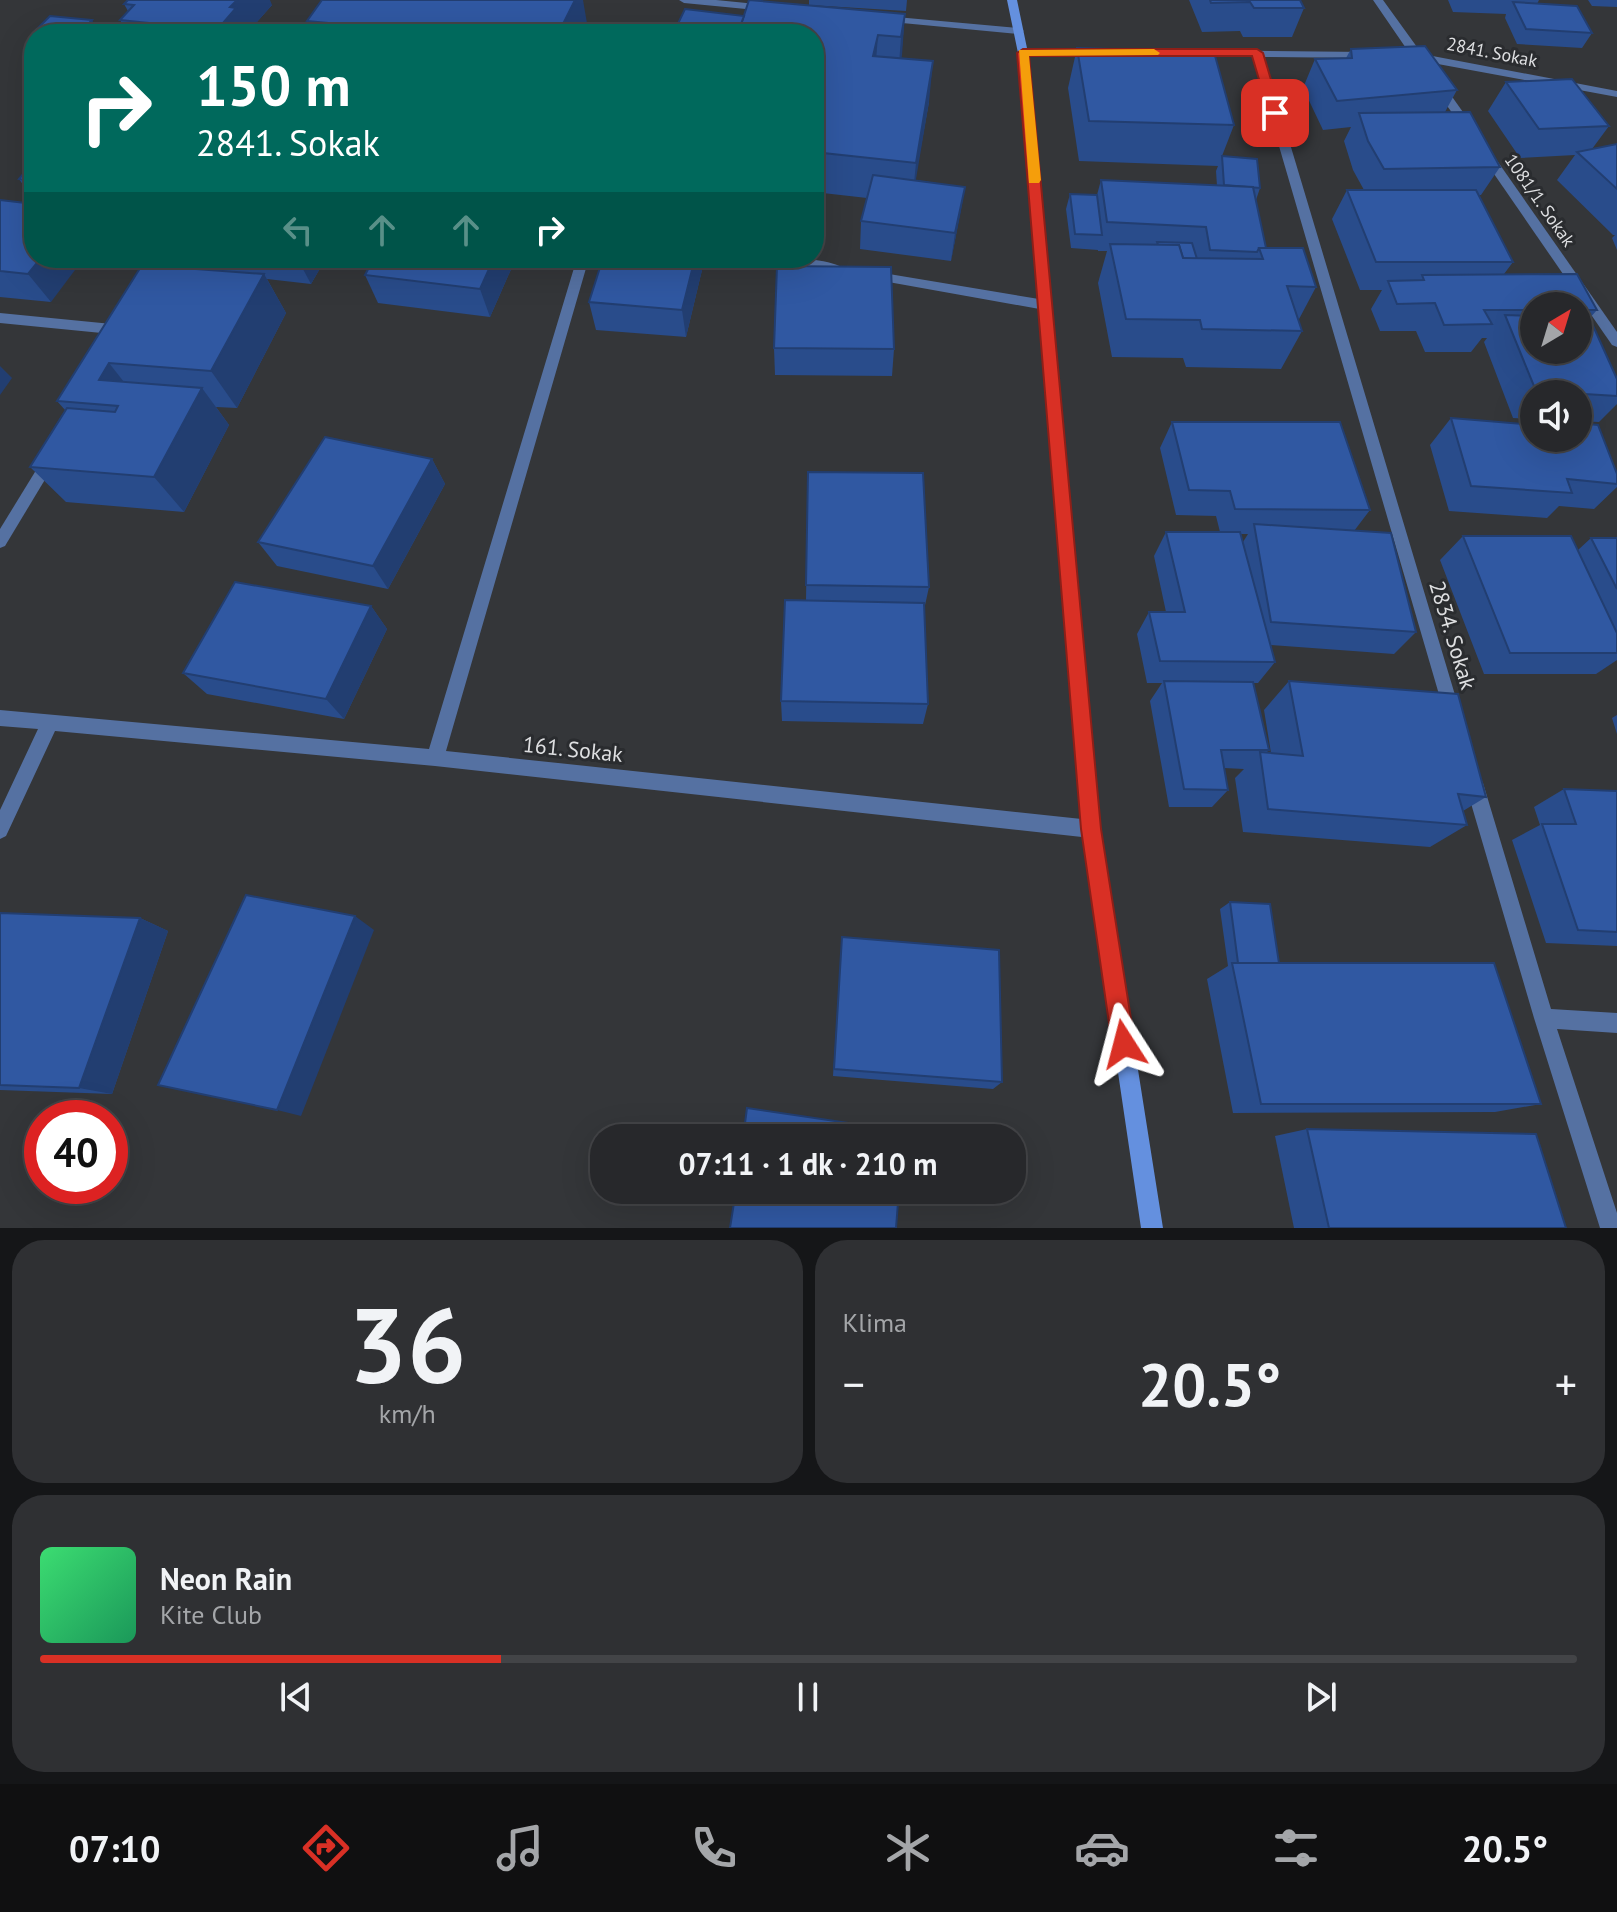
<!DOCTYPE html>
<html lang="tr">
<head>
<meta charset="utf-8">
<style>
  :root { --surface:#27282b; --page:#2f3033; --text:#f1f3f6; --muted:#a4a6a9; --line:#434447; --accent:#d93025 }
  body { margin:0; font-family:"PT Sans",sans-serif; background:var(--page); color:var(--text); height:100vh; display:flex; flex-direction:column; font-size:30px; white-space:nowrap }
  * { box-sizing:border-box; margin:0 }
  p { font-size:26px; color:var(--muted) }
  .icon { flex:none; width:44px; height:44px; fill:none; stroke:currentColor; stroke-width:2; stroke-linecap:round; stroke-linejoin:round }
  .map { position:relative; height:1228px; overflow:hidden }
  .drawer { display:flex; flex-direction:column; gap:12px; padding:12px; background:#151618; flex:1 }
  .drawer>* { flex:none }
  .top-card { position:absolute; left:24px; top:24px; width:800px; height:244px; border-radius:32px; box-shadow:0 8px 32px #0002,0 0 0 2px var(--line); background:#00695c; color:#fff; overflow:hidden }
  .needle { width:52px; rotate:38deg }
  .tools { position:absolute; left:1520px; top:292px; display:grid; gap:16px }
  .tools a { display:grid; place-items:center; width:72px; height:72px; border-radius:50%; background:var(--surface); box-shadow:0 8px 32px #0002,0 0 0 2px var(--line); font-size:40px }
  .speed { position:absolute; left:24px; top:1100px; display:flex; gap:16px; font-size:40px; font-weight:700; text-align:center }
  .speed>* { display:grid; place-content:center; width:104px; height:104px; border-radius:50%; background:var(--surface); box-shadow:0 8px 32px #0002,0 0 0 2px var(--line); line-height:1 }
  .speed .limit { border:12px solid #d22; background:#fff; color:#111 }
  .pin { position:absolute; display:grid; place-items:center; width:68px; height:68px; color:#fff; margin:-34px; border-radius:16px; box-shadow:0 4px 12px #0006 }
  .me { position:absolute; width:88px; margin:-44px; rotate:351deg; stroke-linejoin:round; filter:drop-shadow(0 0 6px #0008) }
  .turn { display:flex; align-items:center; gap:28px; height:168px; padding:0 40px; font-size:36px }
  .turn .icon { width:104px; height:104px; stroke-width:2.5 }
  .turn b { display:block; font-size:56px; line-height:68px }
  .lanes { display:flex; align-items:center; height:76px; padding:0 40px; background:#0003; justify-content:center; gap:40px; direction:ltr }
  .lanes .off { opacity:.35 }
  .big { font-size:60px; font-weight:800; line-height:1.1 }
  .drawer .card { flex:1; display:flex; flex-direction:column; justify-content:center; gap:12px; min-width:0; padding:0 28px; border-radius:32px; background:var(--page) }
  .drawer .dial { align-items:center; gap:0 }
  .dial b { font-size:104px; line-height:1 }
  .song { display:flex; align-items:center; gap:24px }
  .cover { width:96px; height:96px; border-radius:12px; background:linear-gradient(135deg,hsl(140 70% 55%),hsl(150 70% 35%)) }
  .played { height:8px; border-radius:4px; background:linear-gradient(90deg,var(--accent) 30%,var(--line) 30%) }
  .keys { display:flex; justify-content:space-around; direction:ltr }
  .heat { display:flex; justify-content:space-between; align-items:center; font-size:44px; direction:ltr }
  .drawer .tiles { flex:1; display:grid; gap:12px; grid-template-columns:1fr 1fr }
  .card:last-child { grid-column:span 2 }
  .trip { position:absolute; left:590px; top:1124px; width:436px; height:80px; border-radius:32px; background:var(--surface); box-shadow:0 8px 32px #0002,0 0 0 2px var(--line); font-weight:800; line-height:80px; text-align:center }
  .menu { display:flex; height:128px; justify-content:space-around; align-items:center; background:#101011; color:var(--muted) }
  .menu .icon { width:56px; height:56px }
  .menu .on { color:var(--accent) }
  .menu b { font-size:36px; color:var(--text) }
  .map>svg:first-child { display:block }
  .lines { fill:none; stroke-linecap:round; stroke-linejoin:round }
  .street { fill:#5571a2; fill-rule:evenodd }
  .secondary { fill:#6490df; fill-rule:evenodd }
  .wall { fill:#294c8b; fill-rule:evenodd }
  .shaded-wall { fill:#223e71 }
  .building { fill:#3058a2; stroke:#223e71; stroke-width:2 }
  .route { fill:#d93025; stroke:#8d1f18; stroke-width:2 }
  .slow { fill:#f59e0b }
  .labels { text-anchor:middle; dominant-baseline:central; stroke-width:6; stroke-linejoin:round; paint-order:stroke }
  .far-street-label { font-size:18px; fill:#dedfe1; stroke:#2a2c2f }
  .street-label { font-size:22px; fill:#dedfe1; stroke:#2a2c2f }
</style>
</head>
<body>
<div class="map">
<svg width="1617" height="1228" viewBox="0 0 1617 1228">
  <rect width="100%" height="100%" fill="#343639"/>
  <g class="lines">
    <g class="street">
      <path d="M322 0H332L311 34H301Z"/>
      <path d="M679 0H716L766 5 771 8 766 11 684 3Z"/>
      <path d="M1373 0H1383L1422 54 1617 91V97L1427 62V66H1419L1410 58V54Z"/>
      <path d="M885 16 1019 28 1024 31 1019 34 881 21V17Z"/>
      <path d="M1023 50H1095L1100 53 1095 56 1019 55 1018 53Z"/>
      <path d="M1194 50 1367 52 1372 55 1367 58 1264 57 1461 715 1459 720 1453 723 1447 720 1445 715 1253 57 1190 55 1189 53Z"/>
      <path d="M1435 84H1443L1475 129 1473 131H1465L1433 86Z"/>
      <path d="M1487 151 1491 152 1617 332V347L1612 345 1483 158 1481 155Z"/>
      <path d="M166 258H178L161 287H151L150 284Z"/>
      <path d="M577 258H589L446 751 1091 820 1097 823 1100 829 1097 835 1091 838 435 766 55 731 6 836 0 839V810L38 729 0 726V710L429 749Z"/>
      <path d="M765 258C785 258 831 257 846 270L840 274 771 262Z"/>
      <path d="M871 271 1045 300 1052 305 1045 310 866 278V272Z"/>
      <path d="M0 313 122 325 129 330 122 335 0 323Z"/>
      <path d="M51 452 58 458 5 546 0 548V529L46 454Z"/>
      <path d="M1474 775 1480 777 1483 783 1551 1009 1617 1013V1033L1557 1029 1617 1213V1228H1600L1534 1018 1465 783 1468 777Z"/>
    </g>
    <path class="secondary" d="M1007 0H1017L1028 53 1100 829 1163 1228H1141L1082 829 1018 53Z"/>
  </g>
  <g class="wall">
    <path d="M809 0H907L906 11 809 5Z"/>
    <path d="M1189 0H1300L1304 8 1292 37H1243L1240 31 1202 32Z"/>
    <path d="M1448 0H1539L1537 4 1592 33 1582 48 1517 44 1505 18 1506 14 1453 12Z"/>
    <path d="M1588 0H1617V7L1592 6Z"/>
    <path d="M124 4 272 5 247 33 248 34H128L120 20 128 11Z"/>
    <path d="M905 14 901 58 929 102 915 180 965 187 951 261 860 249 861 221 867 198 814 192V34L744 16Z"/>
    <path d="M307 21 588 29 586 34H313Z"/>
    <path d="M1077 48 1234 125 1222 156 1260 188 1256 200 1266 248 1316 287 1298 321 1302 331 1281 369 1186 367 1183 358 1112 357 1098 283 1107 251H1098V248V250L1071 248 1066 209 1070 194 1097 195 1101 180 1217 186 1216 171 1218 166 1079 161 1068 88Z"/>
    <path d="M1351 49 1457 90 1445 112 1500 167 1481 195H1479L1513 262 1504 274 1597 310 1589 319 1617 396V404L1599 422 1578 421V394H1534V438L1617 474V487L1594 509 1559 506 1547 518 1449 511 1430 445 1451 418 1524 424 1529 419 1513 418 1484 342 1487 338H1482L1471 352H1425L1416 331H1380L1371 309 1382 290H1360L1332 219 1347 190H1364L1353 170 1344 141 1351 127 1323 130 1303 88 1315 59 1346 58ZM1534 306H1578V350H1534Z"/>
    <path d="M1506 82 1609 126 1592 149 1617 144V250L1612 238 1615 235H1613L1557 180 1575 155 1520 158 1488 111Z"/>
    <path d="M34 139V159L26 148Z"/>
    <path d="M34 161V200L19 179Z"/>
    <path d="M0 200 51 302 0 297Z"/>
    <path d="M194 258H326L311 284 267 279 286 313 237 408 216 407 229 425 184 512 66 502 30 467 65 410 57 401 201 270Z"/>
    <path d="M374 258H516L490 317 378 303 365 275Z"/>
    <path d="M702 270 686 337 596 330 589 302Z"/>
    <path d="M774 348 894 349 892 376 775 375Z"/>
    <path d="M1172 422 1370 510 1354 531 1416 632 1394 654 1271 645 1275 662 1258 683H1253L1269 750 1266 753H1271L1264 710 1289 681 1486 797 1463 811 1467 825 1430 847 1243 832 1235 778 1244 769 1224 768 1228 790 1212 807H1169L1150 701 1162 683H1147L1137 634 1149 612H1166L1154 556 1166 532H1220L1216 516 1176 515 1160 448ZM1240 534H1248L1243 542Z"/>
    <path d="M432 459 445 484 388 589 277 566 258 542Z"/>
    <path d="M808 472 929 587 924 610 928 704 923 724 782 721 781 701 806 601Z"/>
    <path d="M1463 536 1578 550 1591 538H1617V660L1596 674H1484L1440 560Z"/>
    <path d="M371 606 387 629 344 719 207 694 183 673Z"/>
    <path d="M1617 715V734L1612 718Z"/>
    <path d="M1564 789 1617 791V946L1546 943 1512 840 1540 825 1534 807Z"/>
    <path d="M1230 902 1279 963 1541 1104 1495 1112 1233 1113 1207 979 1228 966 1220 909Z"/>
    <path d="M0 913 140 918 168 931 112 1094 0 1090Z"/>
    <path d="M842 937 1002 1082 993 1089 833 1076Z"/>
    <path d="M1307 1129 1566 1228H1294L1275 1136Z"/>
  </g>
  <g class="shaded-wall">
    <path d="M237 0H270L272 5 247 33 248 34H219L217 30 230 7Z"/>
    <path d="M575 0H583L588 29 586 34H558Z"/>
    <path d="M905 14 902 55 898 78 901 37Z"/>
    <path d="M92 20 101 34H79Z"/>
    <path d="M878 35 875 75 873 56Z"/>
    <path d="M933 61 929 102 912 203 916 163Z"/>
    <path d="M965 187 960 216 951 261 955 233Z"/>
    <path d="M41 258H84L51 302 28 274Z"/>
    <path d="M297 258H326L311 284Z"/>
    <path d="M494 258H516L490 317 480 289Z"/>
    <path d="M695 258H701L702 270 686 337 682 310Z"/>
    <path d="M264 274 286 313 237 408 211 371Z"/>
    <path d="M109 363 139 401 99 380Z"/>
    <path d="M0 366 12 378 0 395Z"/>
    <path d="M202 388 229 425 184 512 154 477Z"/>
    <path d="M432 459 445 484 388 589 373 566Z"/>
    <path d="M371 606 387 629 344 719 326 699Z"/>
    <path d="M355 916 374 930 301 1116 277 1110Z"/>
    <path d="M140 918 168 931 112 1094 79 1088Z"/>
  </g>
  <g class="building">
    <path d="M128 0H237L230 7 236 8 217 30 120 20 134 5 124 4Z"/>
    <path d="M322 0H575L558 34H448L307 21Z"/>
    <path d="M749 0 905 14 901 37 878 35 873 56 933 61 916 163 814 152V34H738Z"/>
    <path d="M1210 0H1300L1304 8H1254L1250 2 1211 3Z"/>
    <path d="M1513 2 1577 6 1592 33 1526 29Z"/>
    <path d="M685 9 744 16 737 34H673Z"/>
    <path d="M50 16 92 20 79 34H51L34 32Z"/>
    <path d="M1425 46 1457 90 1337 101 1315 59 1352 58 1351 49Z"/>
    <path d="M1077 48 1214 52 1234 125 1089 121Z"/>
    <path d="M1572 79 1609 126 1539 129 1506 82Z"/>
    <path d="M1470 112 1500 167 1384 169 1368 141 1359 113Z"/>
    <path d="M34 139V149L26 148Z"/>
    <path d="M1617 144V189L1577 152Z"/>
    <path d="M1222 156 1257 159 1260 188 1224 185Z"/>
    <path d="M34 161V181L19 179Z"/>
    <path d="M873 175 965 187 955 233 861 221Z"/>
    <path d="M1101 180 1253 187 1266 248H1259L1257 252 1210 250 1206 227 1107 222Z"/>
    <path d="M1347 190H1476L1513 262H1376Z"/>
    <path d="M1070 194 1097 195 1102 235 1075 234Z"/>
    <path d="M0 200 34 204V258H41L28 274 0 271Z"/>
    <path d="M1157 242 1192 243 1197 259 1183 258 1179 245H1158Z"/>
    <path d="M1110 244 1179 245 1183 258 1263 259 1259 248H1303L1316 287 1287 286 1302 331 1202 329 1200 320 1126 319Z"/>
    <path d="M374 258H494L480 289 365 275Z"/>
    <path d="M603 258H695L682 310 589 302Z"/>
    <path d="M142 265 264 274 211 371 109 363 99 380 202 388 154 477 30 467 67 408 115 412 118 406 57 401Z"/>
    <path d="M777 266 891 267 894 349 774 348Z"/>
    <path d="M1577 274 1597 310H1578V306H1534V310H1484L1492 324 1444 325 1435 303 1397 304 1388 281 1424 280 1422 275Z"/>
    <path d="M1505 315 1534 316V350H1578V318L1590 319 1617 379V396L1536 391Z"/>
    <path d="M1451 418 1534 425V438H1578V423L1598 425 1617 474V484L1567 479 1572 493 1471 486Z"/>
    <path d="M1172 422H1340L1370 510 1235 509 1230 491 1189 490Z"/>
    <path d="M325 437 432 459 373 566 258 542Z"/>
    <path d="M808 472 923 473 929 587 806 585Z"/>
    <path d="M1254 524 1391 533 1416 632 1271 622Z"/>
    <path d="M1166 532H1240L1275 662 1160 661 1149 612H1185Z"/>
    <path d="M1463 536H1571L1617 633V653H1510Z"/>
    <path d="M1591 538H1617V589Z"/>
    <path d="M235 582 371 606 326 699 183 673Z"/>
    <path d="M785 600 924 603 928 704 781 701Z"/>
    <path d="M1164 681 1253 682 1269 750H1221L1228 790 1184 789Z"/>
    <path d="M1289 681 1458 694 1486 797 1458 794 1467 825 1268 809 1260 752 1303 756Z"/>
    <path d="M1564 789 1617 791V932L1578 930 1542 824H1576Z"/>
    <path d="M246 895 355 916 277 1110 158 1085Z"/>
    <path d="M1230 902 1270 904 1279 963H1238Z"/>
    <path d="M0 913 140 918 79 1088 0 1085Z"/>
    <path d="M842 937 999 950 1002 1082 834 1069Z"/>
    <path d="M1232 963H1494L1541 1104H1261Z"/>
    <path d="M747 1108 903 1131 902 1138H743Z"/>
    <path d="M1307 1129 1536 1134 1566 1228H1329Z"/>
    <path d="M736 1190H899L896 1228H730Z"/>
  </g>
  <path class="route" d="M1023 49H1257L1263 53 1281 113 1275 117 1269 113 1252 56H1029L1101 829 1135 1044 1132 1052 1124 1055 1116 1052 1112 1044 1081 829 1017 53Z"/>
  <path class="slow" d="M1154 49 1160 53 1158 55 1029 56 1041 180 1039 183H1029L1019 50Z"/>
  <g class="labels">
    <g class="far-street-label">
      <text transform="translate(1492 52) rotate(11)">2841. Sokak</text>
      <text transform="translate(1540 200) rotate(55)">1081/1. Sokak</text>
    </g>
    <g class="street-label">
      <text transform="translate(1453 635) rotate(73)">2834. Sokak</text>
      <text transform="translate(573 749) rotate(6)">161. Sokak</text>
    </g>
  </g>
</svg>
<div class="tools">
<a><svg class="needle" viewBox="-14 -14 28 28"><path d="M0-13l5 13h-10z" fill="#e53935"/><path d="M0 13l5-13h-10z" fill="#a4a6a9"/></svg></a>
<a><svg class="icon" aria-label="sound" viewBox="0 0 24 24"><path d="M4 9h4l5-4v14l-5-4H4zM17 9q2 3 0 6"/></svg></a>
</div>
<div class="speed"><div class="limit">40</div></div>
<div class="pin" style="left:1275px;top:113px;background:#d93025"><svg class="icon" aria-label="arrive" viewBox="0 0 24 24"><path d="M6 21V4h12l-3 4 3 4H6"/></svg></div>
<svg class="me" style="left:1124px;top:1044px" viewBox="-20 -20 40 40"><path d="M0-17L14 15 0 8-14 15z" fill="#d93025" stroke="#fff" stroke-width="4"/></svg>
<div class="trip">07:11 · 1 dk · 210 m</div>
<div class="top-card">
<div class="turn"><svg class="icon" aria-label="right" viewBox="0 0 24 24"><path d="M7 20v-9h11M14 6l5 5-5 5"/></svg><div><b>150 m</b>2841. Sokak</div></div>
<div class="lanes"><svg class="icon off" aria-label="left" viewBox="0 0 24 24"><path d="M17 20v-9H6M10 6l-5 5 5 5"/></svg><svg class="icon off" aria-label="ahead" viewBox="0 0 24 24"><path d="M12 20V5M6 11l6-6 6 6"/></svg><svg class="icon off" aria-label="ahead" viewBox="0 0 24 24"><path d="M12 20V5M6 11l6-6 6 6"/></svg><svg class="icon" aria-label="right" viewBox="0 0 24 24"><path d="M7 20v-9h11M14 6l5 5-5 5"/></svg></div>
</div>
</div>
<section class="drawer">
<div class="tiles">
<div class="card dial"><b>36</b><p>km/h</p></div>
<div class="card"><p>Klima</p>
<div class="heat"><a>−</a><b class="big">20.5°</b><a>+</a></div>
</div>
<div class="card">
<div class="song"><i class="cover"></i><div><b>Neon Rain</b><p>Kite Club</p></div></div>
<div class="played"></div>
<div class="keys"><svg class="icon" aria-label="previous" viewBox="0 0 24 24"><path d="M18 5L8 12l10 7zM5 5v14"/></svg><svg class="icon" aria-label="pause" viewBox="0 0 24 24"><path d="M8 5v14M16 5v14"/></svg><svg class="icon" aria-label="next" viewBox="0 0 24 24"><path d="M6 5l10 7-10 7zM19 5v14"/></svg></div>
</div>
</div>
</section>
<nav class="menu">
<b>07:10</b>
<svg class="icon on" aria-label="directions" viewBox="0 0 24 24"><path d="M12 3l9 9-9 9-9-9zM9 14v-3h6M13 9l2 2-2 2"/></svg>
<svg class="icon" aria-label="music" viewBox="0 0 24 24"><path d="M9 18V5l10-2v13"/><circle cx="6" cy="18" r="3"/><circle cx="16" cy="16" r="3"/></svg>
<svg class="icon" aria-label="phone" viewBox="0 0 24 24"><path d="M5 4h4l2 5-3 2q2 4 5 5l2-3 5 2v4C11 20 4 13 5 4z"/></svg>
<svg class="icon" aria-label="climate" viewBox="0 0 24 24"><path d="M12 3v18M4 7l16 10M4 17L20 7"/></svg>
<svg class="icon" aria-label="car" viewBox="0 0 24 24"><path d="M5 17H2v-5l4-1 3-4h7l3 4 3 1v5h-3M9 17h6M6 11h13"/><circle cx="7" cy="17" r="2"/><circle cx="17" cy="17" r="2"/></svg>
<svg class="icon" aria-label="filters" viewBox="0 0 24 24"><path d="M4 7h16M4 17h16"/><circle cx="9" cy="7" r="2"/><circle cx="15" cy="17" r="2"/></svg>
<b>20.5°</b>
</nav>
</body>
</html>
